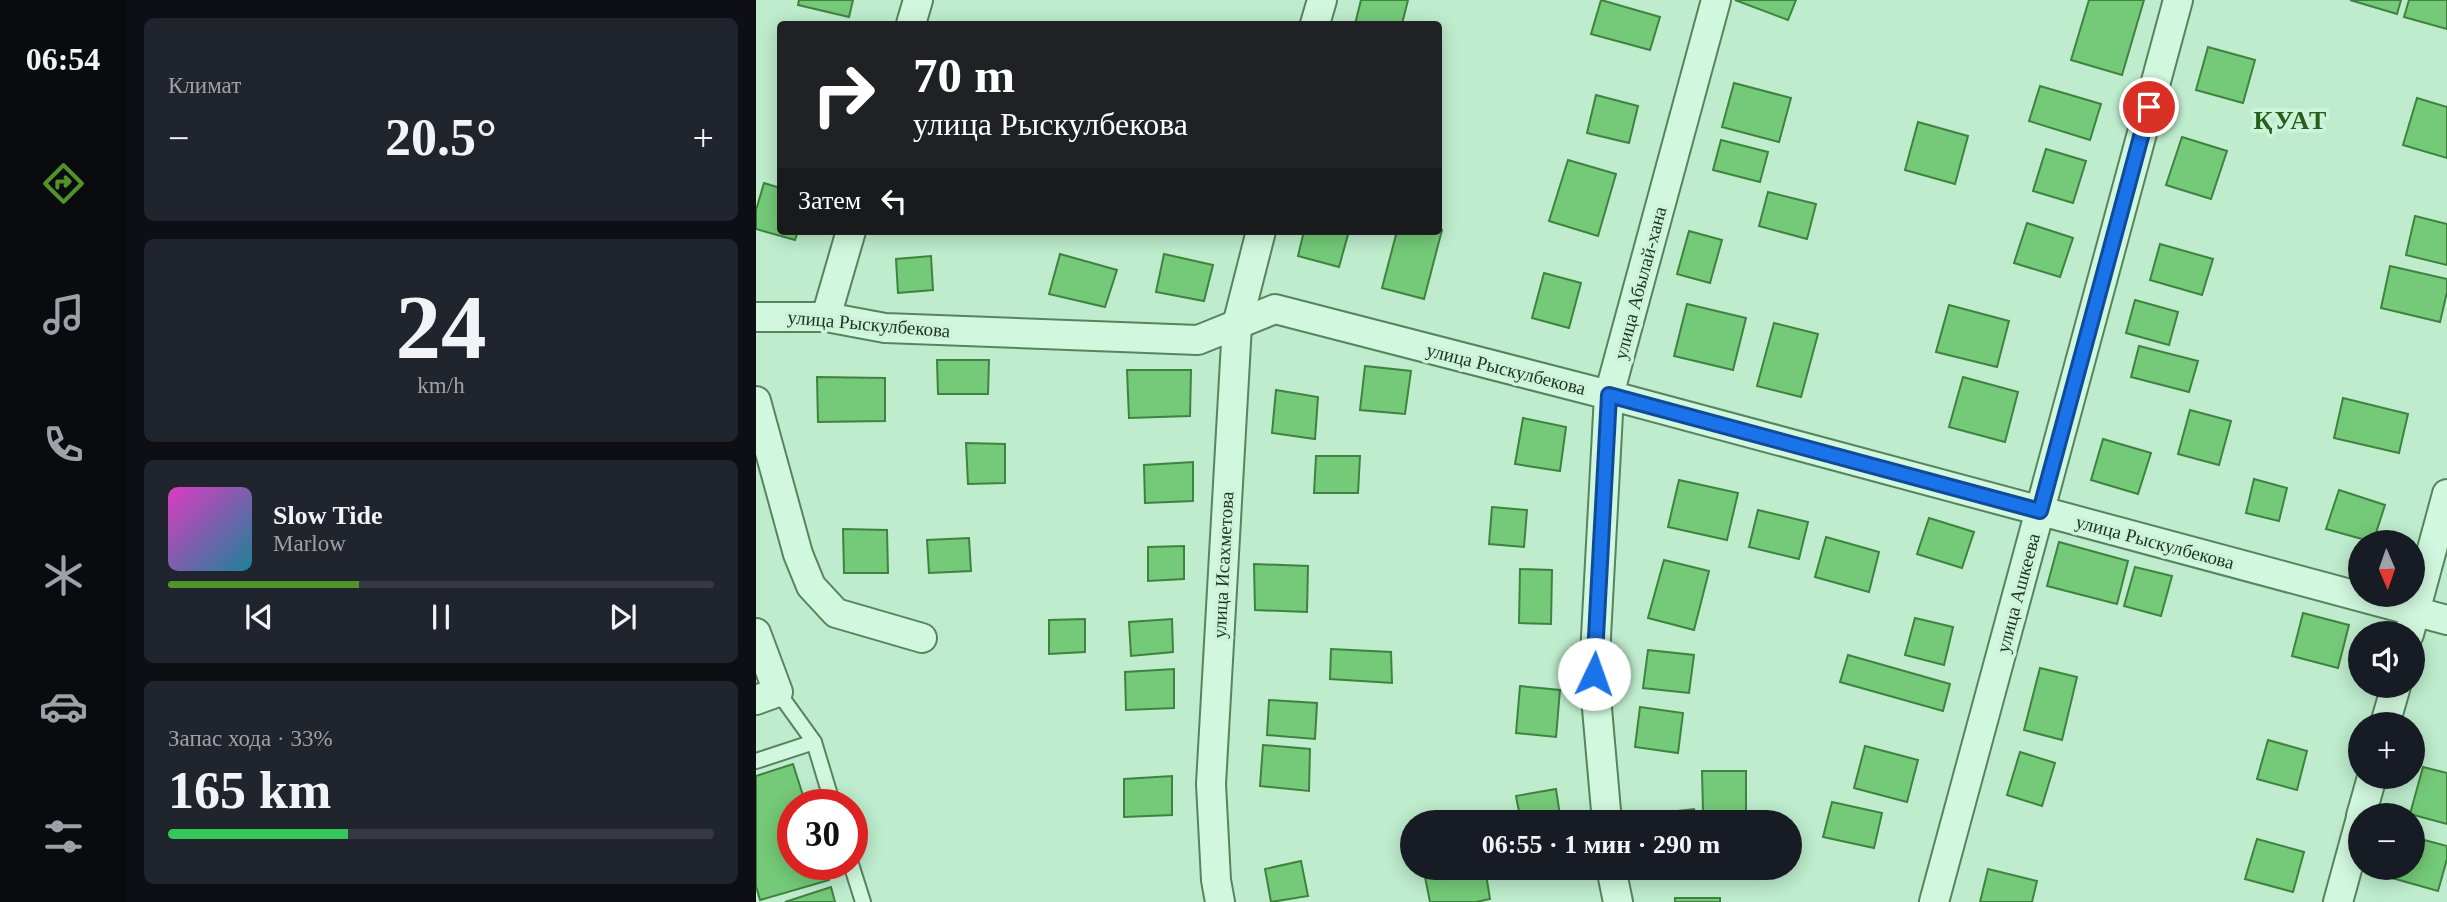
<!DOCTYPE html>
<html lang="ru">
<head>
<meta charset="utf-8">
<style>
  :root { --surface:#171b24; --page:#20242c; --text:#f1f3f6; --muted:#9ea1a6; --line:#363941; --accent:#519229 }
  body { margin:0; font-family:Georgia,serif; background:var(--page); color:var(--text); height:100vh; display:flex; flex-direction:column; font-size:26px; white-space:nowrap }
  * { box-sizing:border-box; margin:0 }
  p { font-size:23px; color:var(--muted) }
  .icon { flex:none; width:38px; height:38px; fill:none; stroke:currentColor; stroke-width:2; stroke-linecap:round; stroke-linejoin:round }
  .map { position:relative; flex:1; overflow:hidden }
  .details { display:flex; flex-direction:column; gap:18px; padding:18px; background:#0d0f14; width:630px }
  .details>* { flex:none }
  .hud { position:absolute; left:21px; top:21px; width:665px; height:214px; border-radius:7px; box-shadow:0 4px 18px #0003; background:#202124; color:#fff; overflow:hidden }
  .needle { width:46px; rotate:178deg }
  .controls { position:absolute; left:1592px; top:530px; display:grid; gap:14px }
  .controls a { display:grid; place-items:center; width:77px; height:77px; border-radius:50%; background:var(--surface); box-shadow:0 4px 18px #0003; font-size:35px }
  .speed { position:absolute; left:21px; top:789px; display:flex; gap:14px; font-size:35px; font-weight:700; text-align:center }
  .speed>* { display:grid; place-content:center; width:91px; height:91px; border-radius:50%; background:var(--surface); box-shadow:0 4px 18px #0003; line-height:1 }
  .speed .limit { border:10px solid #d22; background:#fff; color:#111 }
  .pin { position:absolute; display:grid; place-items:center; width:60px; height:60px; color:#fff; margin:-30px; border:4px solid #fff; border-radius:50%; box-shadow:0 2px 7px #0007 }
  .me { position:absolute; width:77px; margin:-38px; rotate:3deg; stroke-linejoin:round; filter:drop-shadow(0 0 5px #0008) }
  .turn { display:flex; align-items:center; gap:24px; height:147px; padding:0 21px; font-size:32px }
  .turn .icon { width:91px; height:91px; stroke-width:2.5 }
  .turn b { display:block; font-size:49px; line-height:60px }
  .then { display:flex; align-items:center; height:66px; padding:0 21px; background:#0003; gap:14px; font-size:26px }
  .big { font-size:52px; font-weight:700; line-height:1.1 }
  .details .widget { flex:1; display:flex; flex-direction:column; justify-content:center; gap:10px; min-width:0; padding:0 24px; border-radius:10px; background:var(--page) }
  .details .dial { align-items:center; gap:0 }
  .dial b { font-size:91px; line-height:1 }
  .song { display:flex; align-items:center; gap:21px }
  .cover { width:84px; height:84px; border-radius:10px; background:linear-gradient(135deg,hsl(310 70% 55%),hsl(190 70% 35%)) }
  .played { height:7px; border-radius:4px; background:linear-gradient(90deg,var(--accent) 35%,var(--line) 35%) }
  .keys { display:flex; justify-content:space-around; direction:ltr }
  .heat { display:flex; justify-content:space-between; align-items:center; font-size:38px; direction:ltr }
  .charge { height:10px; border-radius:5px; background:linear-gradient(90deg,#34c759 33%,var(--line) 0) }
  .trip { position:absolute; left:644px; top:810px; width:402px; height:70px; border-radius:35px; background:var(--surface); box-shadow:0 4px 18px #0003; font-weight:700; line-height:70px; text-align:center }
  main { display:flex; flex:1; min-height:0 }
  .tab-bar { display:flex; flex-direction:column; width:126px; justify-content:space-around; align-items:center; background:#090b0e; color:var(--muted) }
  .tab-bar .icon { width:49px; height:49px }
  .tab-bar .selected { color:var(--accent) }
  .tab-bar b { font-size:32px; color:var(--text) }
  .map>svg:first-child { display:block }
  .building { fill:#74ca78; stroke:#3e833f; stroke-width:2 }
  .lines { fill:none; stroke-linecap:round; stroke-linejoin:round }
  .lane-casing { stroke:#57845e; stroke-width:18 }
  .street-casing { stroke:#57845e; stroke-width:32 }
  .lane { stroke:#d1f8de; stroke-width:14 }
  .street { stroke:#d1f8de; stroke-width:28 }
  .route-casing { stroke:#114b97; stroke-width:18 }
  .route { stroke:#1a73e8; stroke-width:12 }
  .labels { text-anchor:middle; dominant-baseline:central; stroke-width:7; stroke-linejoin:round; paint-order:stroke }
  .street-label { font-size:19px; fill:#1c341e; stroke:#cdf4da }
  .district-label { font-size:26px; font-weight:bold; letter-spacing:2px; fill:#27601c; stroke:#cdf4da }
</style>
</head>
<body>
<main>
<nav class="tab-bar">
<b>06:54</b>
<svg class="icon selected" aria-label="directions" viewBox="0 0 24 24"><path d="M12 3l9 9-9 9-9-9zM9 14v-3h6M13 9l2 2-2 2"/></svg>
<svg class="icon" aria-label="music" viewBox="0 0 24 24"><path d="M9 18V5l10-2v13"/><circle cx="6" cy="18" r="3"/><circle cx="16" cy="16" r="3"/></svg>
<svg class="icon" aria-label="phone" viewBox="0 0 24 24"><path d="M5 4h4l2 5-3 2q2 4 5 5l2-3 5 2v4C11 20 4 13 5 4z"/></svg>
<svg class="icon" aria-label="climate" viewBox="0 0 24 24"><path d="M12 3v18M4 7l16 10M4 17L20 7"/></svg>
<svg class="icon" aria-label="car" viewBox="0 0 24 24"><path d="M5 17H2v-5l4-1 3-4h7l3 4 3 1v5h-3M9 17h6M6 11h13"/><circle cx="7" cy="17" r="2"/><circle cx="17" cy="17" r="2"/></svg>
<svg class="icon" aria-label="filters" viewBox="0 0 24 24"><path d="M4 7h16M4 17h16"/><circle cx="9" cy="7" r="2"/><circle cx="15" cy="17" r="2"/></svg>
</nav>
<section class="details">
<div class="widget"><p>Климат</p>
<div class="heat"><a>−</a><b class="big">20.5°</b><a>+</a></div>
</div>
<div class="widget dial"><b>24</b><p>km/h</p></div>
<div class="widget">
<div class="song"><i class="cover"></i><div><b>Slow Tide</b><p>Marlow</p></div></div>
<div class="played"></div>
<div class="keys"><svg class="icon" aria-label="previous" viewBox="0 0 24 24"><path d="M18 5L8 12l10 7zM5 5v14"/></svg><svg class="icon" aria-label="pause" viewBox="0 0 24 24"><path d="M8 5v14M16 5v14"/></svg><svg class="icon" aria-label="next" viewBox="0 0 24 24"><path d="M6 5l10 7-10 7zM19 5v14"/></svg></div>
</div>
<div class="widget"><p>Запас хода · 33%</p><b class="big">165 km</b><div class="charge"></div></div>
</section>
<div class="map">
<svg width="1691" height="902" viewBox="0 0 1691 902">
  <rect width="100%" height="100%" fill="#beeccd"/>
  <g class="building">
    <path d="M43 0H97L93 17 42 5Z"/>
    <path d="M605 0H652L646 24H599Z"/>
    <path d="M845 0 904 17 894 50 835 34Z"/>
    <path d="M979 0H1040L1032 20Z"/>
    <path d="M1333 0H1388L1366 75 1315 60Z"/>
    <path d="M1594 0H1645L1641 14Z"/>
    <path d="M1653 0H1691V29L1648 17Z"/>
    <path d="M1452 47 1499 60 1487 103 1440 90Z"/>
    <path d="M978 83 1035 98 1023 142 966 127Z"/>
    <path d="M1284 86 1345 104 1334 140 1273 121Z"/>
    <path d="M840 95 882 106 873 143 831 133Z"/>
    <path d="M1661 98 1691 107V158L1647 145Z"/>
    <path d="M1162 122 1212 136 1199 184 1149 170Z"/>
    <path d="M1426 137 1471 151 1455 199 1410 185Z"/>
    <path d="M965 140 1012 152 1004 182 957 170Z"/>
    <path d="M1290 149 1330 161 1317 203 1277 191Z"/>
    <path d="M812 160 860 174 842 236 793 221Z"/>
    <path d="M8 183 24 188V231H42L39 240 0 229V210Z"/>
    <path d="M1012 192 1060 204 1051 239 1003 226Z"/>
    <path d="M1659 216 1691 224V265L1650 255Z"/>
    <path d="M1271 223 1317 238 1304 277 1258 263Z"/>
    <path d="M682 229 686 230 668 299 626 288 641 231H682Z"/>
    <path d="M548 231H593L583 267 542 256Z"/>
    <path d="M933 231 966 240 954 283 921 274Z"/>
    <path d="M1404 244 1457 259 1446 295 1394 280Z"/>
    <path d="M304 254 361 270 349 307 293 294Z"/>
    <path d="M408 254 457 265 448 301 400 292Z"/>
    <path d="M175 256 177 290 142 293 140 259Z"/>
    <path d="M1634 266 1691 279V292L1684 322 1625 308Z"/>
    <path d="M788 273 825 283 813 328 776 318Z"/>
    <path d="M1379 300 1422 312 1413 345 1370 333Z"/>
    <path d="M931 304 990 318 977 370 918 356Z"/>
    <path d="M1193 305 1253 321 1241 367 1180 352Z"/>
    <path d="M1018 323 1062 334 1045 397 1001 386Z"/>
    <path d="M1383 346 1442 361 1433 392 1375 377Z"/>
    <path d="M181 360H233L232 394H182Z"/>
    <path d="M609 366 655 371 649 414 604 410Z"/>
    <path d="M371 370H435L434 416 373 418Z"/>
    <path d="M61 377 129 378V421L62 422Z"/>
    <path d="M1207 377 1262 392 1249 442 1193 427Z"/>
    <path d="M520 390 562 397 559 439 516 433Z"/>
    <path d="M1587 398 1652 414 1643 453 1578 438Z"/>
    <path d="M1434 410 1475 421 1463 465 1422 454Z"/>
    <path d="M767 418 810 427 804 471 759 464Z"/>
    <path d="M1347 439 1395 453 1382 494 1335 480Z"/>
    <path d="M210 443 249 444V483L212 484Z"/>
    <path d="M560 456H604L602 493H558Z"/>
    <path d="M437 462V501L389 503 388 465Z"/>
    <path d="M1498 479 1531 488 1523 521 1490 513Z"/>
    <path d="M923 480 982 493 971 540 912 527Z"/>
    <path d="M1583 490 1629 505 1617 542 1570 529Z"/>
    <path d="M736 507 771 510 768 547 733 544Z"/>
    <path d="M1002 510 1052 522 1043 559 993 547Z"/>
    <path d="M1173 518 1218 532 1206 568 1161 554Z"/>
    <path d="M87 529 131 530 132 573H88Z"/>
    <path d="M1070 537 1123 552 1113 592 1059 577Z"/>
    <path d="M213 538 215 571 173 573 171 540Z"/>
    <path d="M1303 542 1372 561 1361 604 1291 586Z"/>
    <path d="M428 546V579L392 581V547Z"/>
    <path d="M908 560 953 571 938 630 892 618Z"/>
    <path d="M498 564 552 566 551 612 499 610Z"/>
    <path d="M1379 567 1416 576 1405 616 1368 606Z"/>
    <path d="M764 569 796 570 795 624 763 623Z"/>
    <path d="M1547 613 1593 625 1582 668 1536 656Z"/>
    <path d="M1159 618 1197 627 1188 665 1149 655Z"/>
    <path d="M329 619V652L293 654V620Z"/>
    <path d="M416 619 417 652 375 656 373 622Z"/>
    <path d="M575 649 635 652 636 683 574 679Z"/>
    <path d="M892 650 938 655 933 693 887 688Z"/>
    <path d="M1092 655 1194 684 1187 711 1084 682Z"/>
    <path d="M1284 668 1321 677 1306 740 1268 730Z"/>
    <path d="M418 669V708L370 710 369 672Z"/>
    <path d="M764 686 804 690 800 737 760 733Z"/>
    <path d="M513 700 561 703 559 739 511 735Z"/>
    <path d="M884 707 927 713 922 753 879 747Z"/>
    <path d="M1512 740 1551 751 1541 790 1501 779Z"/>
    <path d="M507 745 554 749 553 791 504 786Z"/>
    <path d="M1109 746 1162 760 1151 802 1098 788Z"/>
    <path d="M1264 752 1299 763 1286 806 1251 795Z"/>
    <path d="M37 764 50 805H37V864H68L73 880 4 900 0 886V776Z"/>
    <path d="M1667 767 1691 773V824L1654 814Z"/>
    <path d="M946 771H990V811H947Z"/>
    <path d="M416 776V815L368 817V779Z"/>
    <path d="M800 789 805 822H765L760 796Z"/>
    <path d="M1076 802 1126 813 1118 848 1067 837Z"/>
    <path d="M938 809 940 822H896L895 814Z"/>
    <path d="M1657 837 1691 846V859L1682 891 1636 878 1639 868H1657Z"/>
    <path d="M1501 839 1548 852 1537 892 1489 879Z"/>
    <path d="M545 861 552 896 515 902 509 869Z"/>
    <path d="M688 868H729L734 899 720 902H674L668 872Z"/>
    <path d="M1232 869 1281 881 1276 902H1224Z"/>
    <path d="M75 887 79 902H29Z"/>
    <rect x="919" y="898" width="45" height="4"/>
  </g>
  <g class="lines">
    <defs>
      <g id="lane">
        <path d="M22 692 58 742"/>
        <path d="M0 761 58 742 77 805"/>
        <path d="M95 864 107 902"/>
      </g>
      <g id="street">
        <path d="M155 24 162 0"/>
        <path d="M559 24 566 0"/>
        <path d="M0 317H70L129 328 442 340 519 309 853 395 1691 620"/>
        <path d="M70 317 95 231"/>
        <path d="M0 401 42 554 55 586 80 613 166 638"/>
        <path d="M0 633 22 692 0 700"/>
        <path d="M1653 634 1691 494"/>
        <path d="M1629 724 1640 686"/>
        <path d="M1605 816 1616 777"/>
        <path d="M851 822 838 674 853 395 960 0"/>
        <path d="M855 868 862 902"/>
        <path d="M464 902 460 880 455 784 481 325 505 231"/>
        <path d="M1178 902 1422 0"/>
        <path d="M1582 902 1605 818"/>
      </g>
    </defs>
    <use href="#lane" class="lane-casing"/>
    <use href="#street" class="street-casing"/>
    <use href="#lane" class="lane"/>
    <use href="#street" class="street"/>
  </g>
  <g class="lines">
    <defs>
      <path id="route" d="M838 674 853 395 1284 511 1393 107"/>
    </defs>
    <use href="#route" class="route-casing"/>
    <use href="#route" class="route"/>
  </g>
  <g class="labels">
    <g class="street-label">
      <text transform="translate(884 283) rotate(-75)">улица Абылай-хана</text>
      <text transform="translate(113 324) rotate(5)">улица Рыскулбекова</text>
      <text transform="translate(750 369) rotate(14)">улица Рыскулбекова</text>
      <text transform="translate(1399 542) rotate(15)">улица Рыскулбекова</text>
      <text transform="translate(467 565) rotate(-87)">улица Исахметова</text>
      <text transform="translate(1262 593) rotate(-75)">улица Ашкеева</text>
    </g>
    <g class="district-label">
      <text x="1535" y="120">ҚУАТ</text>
    </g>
  </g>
</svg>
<div class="controls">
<a><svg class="needle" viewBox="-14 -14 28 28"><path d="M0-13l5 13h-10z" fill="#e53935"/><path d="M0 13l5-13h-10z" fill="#9ea1a6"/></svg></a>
<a><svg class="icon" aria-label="sound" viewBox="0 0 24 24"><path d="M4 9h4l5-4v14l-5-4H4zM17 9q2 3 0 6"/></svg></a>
<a>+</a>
<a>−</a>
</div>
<div class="speed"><div class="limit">30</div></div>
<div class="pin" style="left:1393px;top:107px;background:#d93025"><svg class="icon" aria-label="arrive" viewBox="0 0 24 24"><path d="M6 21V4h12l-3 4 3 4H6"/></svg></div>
<svg class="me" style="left:838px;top:674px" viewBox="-20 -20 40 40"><circle r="19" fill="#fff"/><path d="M0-13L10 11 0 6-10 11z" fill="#1a73e8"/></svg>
<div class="trip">06:55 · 1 мин · 290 m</div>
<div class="hud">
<div class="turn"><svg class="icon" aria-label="right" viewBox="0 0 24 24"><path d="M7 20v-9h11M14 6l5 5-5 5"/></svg><div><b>70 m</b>улица Рыскулбекова</div></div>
<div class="then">Затем<svg class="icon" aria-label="left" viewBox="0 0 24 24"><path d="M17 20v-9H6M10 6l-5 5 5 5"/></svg></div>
</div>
</div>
</main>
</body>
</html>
